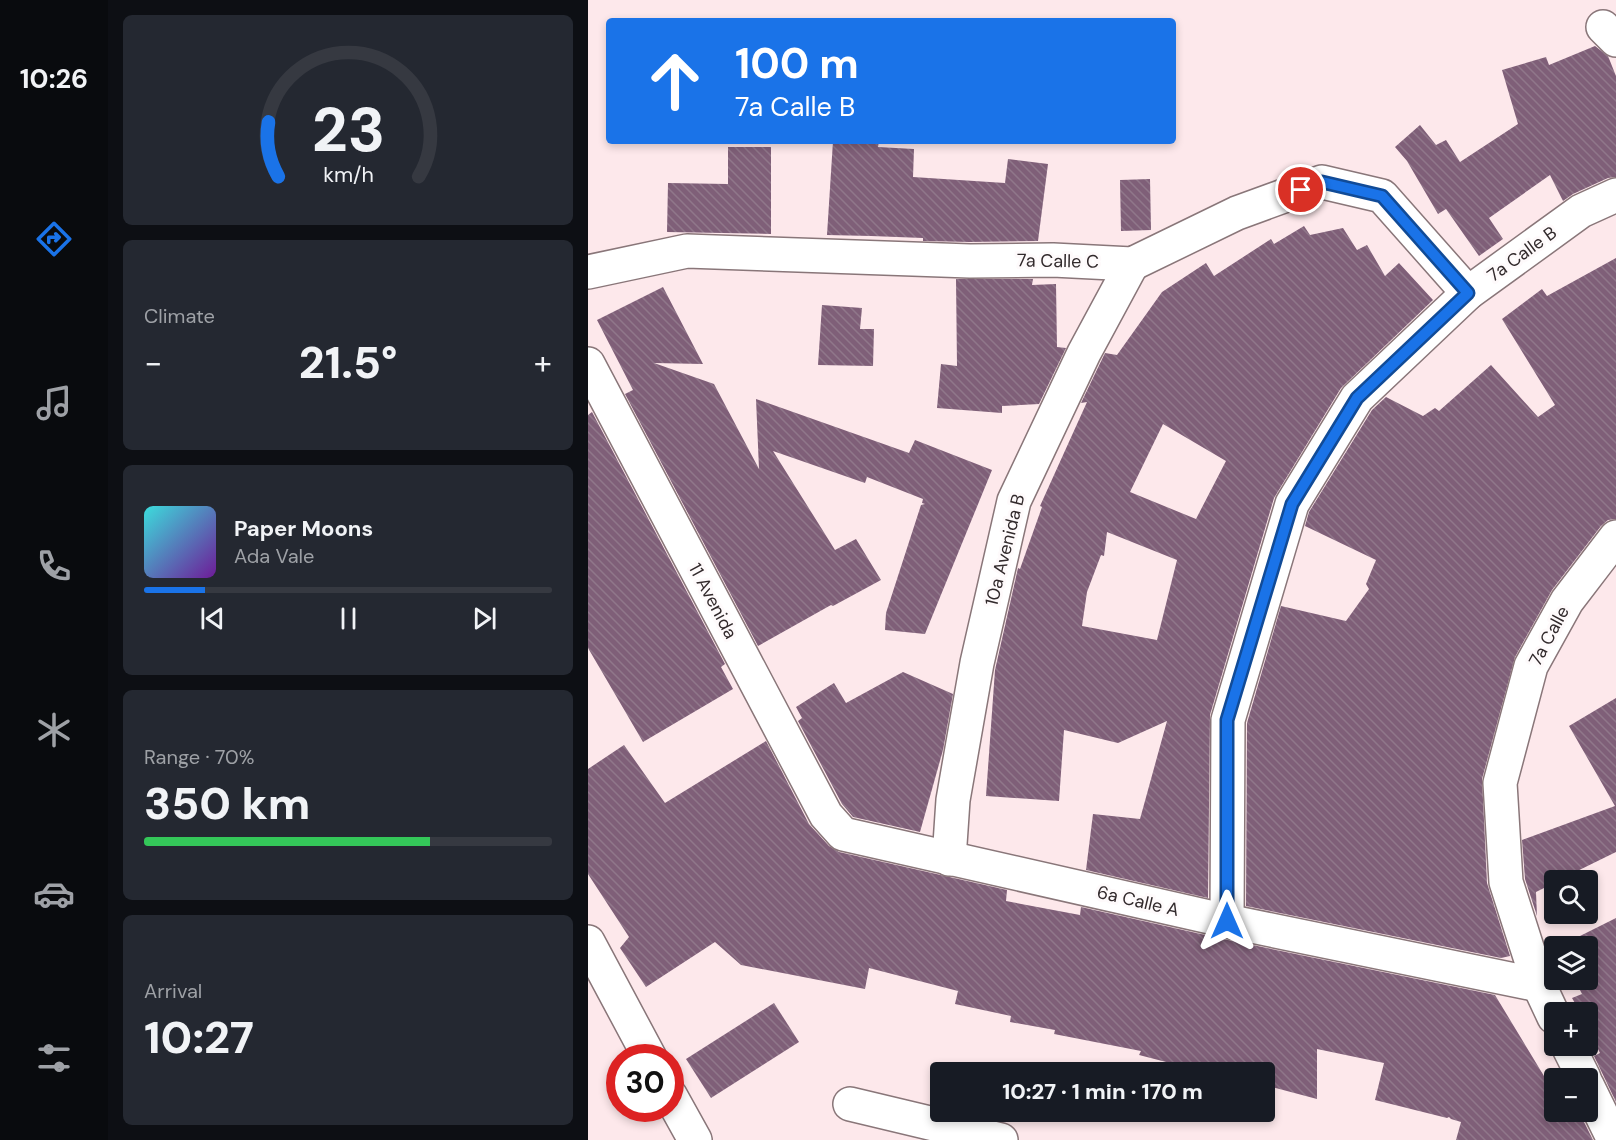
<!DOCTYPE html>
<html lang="en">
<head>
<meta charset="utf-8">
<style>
  :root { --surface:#171b24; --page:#242831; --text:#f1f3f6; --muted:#9ea1a6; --line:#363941; --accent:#1a73e8 }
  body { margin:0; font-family:"DM Sans",sans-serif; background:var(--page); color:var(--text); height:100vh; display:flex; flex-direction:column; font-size:22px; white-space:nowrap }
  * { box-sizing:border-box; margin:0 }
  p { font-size:20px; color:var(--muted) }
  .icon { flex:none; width:33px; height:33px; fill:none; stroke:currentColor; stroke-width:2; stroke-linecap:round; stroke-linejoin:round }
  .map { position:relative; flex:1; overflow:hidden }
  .sheet { display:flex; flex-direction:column; gap:15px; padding:15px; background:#0d0f14; width:480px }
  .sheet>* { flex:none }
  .hud { position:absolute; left:18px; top:18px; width:570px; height:126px; border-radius:6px; box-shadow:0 3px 9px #0003; background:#1a73e8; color:#fff; overflow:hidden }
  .tools { position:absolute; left:956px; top:870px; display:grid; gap:12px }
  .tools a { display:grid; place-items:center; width:54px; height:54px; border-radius:6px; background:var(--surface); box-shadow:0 3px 9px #0003; font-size:30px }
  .speed { position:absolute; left:18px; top:1044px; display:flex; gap:12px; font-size:30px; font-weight:700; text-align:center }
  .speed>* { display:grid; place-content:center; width:78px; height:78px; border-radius:50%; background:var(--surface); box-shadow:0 3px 9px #0003; line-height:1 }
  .speed .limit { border:9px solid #d22; background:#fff; color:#111 }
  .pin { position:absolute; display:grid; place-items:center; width:51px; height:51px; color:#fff; margin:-26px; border:3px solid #fff; border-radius:50%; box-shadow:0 2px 6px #0007 }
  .me { position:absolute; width:66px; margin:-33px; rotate:0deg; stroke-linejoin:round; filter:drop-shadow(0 0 4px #0008) }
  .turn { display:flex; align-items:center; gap:21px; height:126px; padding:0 30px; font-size:27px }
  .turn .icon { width:78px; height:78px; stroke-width:2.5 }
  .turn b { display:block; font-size:42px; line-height:51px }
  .big { font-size:45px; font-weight:800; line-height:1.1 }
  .sheet .card { flex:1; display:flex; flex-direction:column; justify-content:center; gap:9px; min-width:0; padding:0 21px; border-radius:9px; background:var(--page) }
  .sheet .dial { align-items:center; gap:0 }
  .dial svg { height:156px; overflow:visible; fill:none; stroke:var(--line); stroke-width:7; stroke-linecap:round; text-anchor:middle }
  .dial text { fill:var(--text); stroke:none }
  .song { display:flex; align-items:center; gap:18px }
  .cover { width:72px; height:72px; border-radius:9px; background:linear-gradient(135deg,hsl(180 70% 55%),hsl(280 70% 35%)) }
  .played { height:6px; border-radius:3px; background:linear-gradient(90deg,var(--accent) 15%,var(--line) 15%) }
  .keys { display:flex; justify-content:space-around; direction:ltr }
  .heat { display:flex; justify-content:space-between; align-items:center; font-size:33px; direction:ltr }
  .charge { height:9px; border-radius:4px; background:linear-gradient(90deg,#34c759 70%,var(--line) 0) }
  .trip { position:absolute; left:342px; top:1062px; width:345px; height:60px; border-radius:6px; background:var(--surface); box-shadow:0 3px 9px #0003; font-weight:800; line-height:60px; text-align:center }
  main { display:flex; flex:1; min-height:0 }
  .tab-bar { display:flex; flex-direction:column; width:108px; justify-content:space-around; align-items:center; background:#090b0e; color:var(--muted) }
  .tab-bar .icon { width:42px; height:42px }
  .tab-bar .active { color:var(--accent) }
  .tab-bar b { font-size:27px; color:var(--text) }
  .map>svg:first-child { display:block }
  .building { fill:url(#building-back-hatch); fill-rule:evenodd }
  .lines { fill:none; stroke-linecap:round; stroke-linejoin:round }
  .street-casing { stroke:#897679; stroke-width:36 }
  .street { stroke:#fff; stroke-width:33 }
  .route-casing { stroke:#114b97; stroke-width:15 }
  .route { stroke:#1a73e8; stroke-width:10 }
  .labels { text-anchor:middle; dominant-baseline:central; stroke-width:6; stroke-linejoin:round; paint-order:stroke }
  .street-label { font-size:18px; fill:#322a2c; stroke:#fefafb }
</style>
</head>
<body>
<main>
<nav class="tab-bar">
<b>10:26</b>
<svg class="icon active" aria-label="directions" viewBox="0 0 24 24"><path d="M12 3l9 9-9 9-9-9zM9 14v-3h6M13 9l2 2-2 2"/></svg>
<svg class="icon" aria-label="music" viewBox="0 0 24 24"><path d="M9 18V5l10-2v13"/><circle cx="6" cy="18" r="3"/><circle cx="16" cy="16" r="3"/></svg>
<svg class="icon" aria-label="phone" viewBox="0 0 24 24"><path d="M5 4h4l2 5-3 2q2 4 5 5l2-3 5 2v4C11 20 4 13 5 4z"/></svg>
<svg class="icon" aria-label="climate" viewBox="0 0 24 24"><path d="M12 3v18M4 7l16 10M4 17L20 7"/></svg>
<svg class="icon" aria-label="car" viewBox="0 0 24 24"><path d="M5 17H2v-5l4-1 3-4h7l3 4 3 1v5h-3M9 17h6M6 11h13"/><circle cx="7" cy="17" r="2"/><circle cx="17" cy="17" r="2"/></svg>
<svg class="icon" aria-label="filters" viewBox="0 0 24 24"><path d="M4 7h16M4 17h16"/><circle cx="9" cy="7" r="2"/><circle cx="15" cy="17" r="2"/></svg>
</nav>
<section class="sheet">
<div class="card dial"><svg viewBox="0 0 100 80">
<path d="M14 69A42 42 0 1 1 86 69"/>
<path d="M14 69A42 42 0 0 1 9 41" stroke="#1a73e8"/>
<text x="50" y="56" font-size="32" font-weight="700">23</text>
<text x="50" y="72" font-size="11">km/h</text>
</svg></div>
<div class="card"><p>Climate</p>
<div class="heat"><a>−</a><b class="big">21.5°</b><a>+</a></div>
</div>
<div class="card">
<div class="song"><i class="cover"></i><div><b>Paper Moons</b><p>Ada Vale</p></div></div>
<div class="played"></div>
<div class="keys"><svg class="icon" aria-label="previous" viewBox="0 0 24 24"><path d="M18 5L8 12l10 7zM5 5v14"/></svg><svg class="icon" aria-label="pause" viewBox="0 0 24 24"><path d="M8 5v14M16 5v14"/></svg><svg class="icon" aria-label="next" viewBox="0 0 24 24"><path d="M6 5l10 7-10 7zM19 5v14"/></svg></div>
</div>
<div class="card"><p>Range · 70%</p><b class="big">350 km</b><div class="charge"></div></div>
<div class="card"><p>Arrival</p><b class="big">10:27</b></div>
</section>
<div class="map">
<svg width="1028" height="1140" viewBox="0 0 1028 1140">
  <defs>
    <pattern id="building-back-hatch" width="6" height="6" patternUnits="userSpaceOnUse" patternTransform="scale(1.5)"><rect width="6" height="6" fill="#7f5f78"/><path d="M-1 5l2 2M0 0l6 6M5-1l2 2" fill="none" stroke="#90778a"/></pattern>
  </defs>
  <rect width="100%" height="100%" fill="#fde8eb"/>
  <g class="building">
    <path d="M1007 46 1020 56 1028 76V177L1020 178 985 194 975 201 962 175 901 218 915 239 891 256 858 209 850 214 819 161 807 147 832 125 848 145 858 140 872 162 930 124 914 70 958 57 961 65Z"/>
    <path d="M245 141H291L290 147 326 149 325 177 417 183 420 159 460 164 450 241 382 242 335 241V238L283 236 239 235Z"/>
    <path d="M140 147H183V234L79 232 80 183 140 184Z"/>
    <path d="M562 179 563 230 533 231 532 180Z"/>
    <path d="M716 226 722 235 755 228 769 250 779 245 797 276 811 263 845 300 753 388 686 498 622 715 620 898 498 870 505 814 552 819 579 721 530 743 476 730 471 801 398 796 407 670 430 568 432 569 454 507 452 506 499 402 493 403 517 353 529 355 574 292 618 263 626 276 683 239 686 244ZM575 424 638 461 608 519 542 492ZM519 532 589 560 569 640 494 626 499 592 513 555 516 556Z"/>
    <path d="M1028 258V519L1020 520 1013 526 964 590 927 657 894 779 899 883 922 956 913 958 658 906 659 723 693 606 758 621 781 589 778 584 788 560 717 526 721 512 784 410 798 397 835 416 847 408 851 411 903 365 950 417 967 405 914 319 954 289 959 296Z"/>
    <path d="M368 279H445L444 285 468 284 469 347 478 348 451 404 414 406V413L349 408 353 364 369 366Z"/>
    <path d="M75 287 115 364 66 363 126 384 171 469 168 399 321 453 327 440 404 470 337 634 297 630 298 613 333 505 337 504 334 503 335 499 279 477 277 483 185 451 247 550 268 539 293 580 245 606 243 605 170 646 37 394 45 390 9 320Z"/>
    <path d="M234 305 274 308 272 329H286L285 366 230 365Z"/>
    <path d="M4 412 137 664 133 667 145 689 55 742 0 648V415Z"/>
    <path d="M315 672 365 694 355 750 332 832 265 817 254 804 210 721 214 718 208 707 246 683 258 703Z"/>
    <path d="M1028 698V852L971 880H966V883L948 892 949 916 937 879 934 840 1027 806 981 726Z"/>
    <path d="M178 741 221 824 241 846 251 852 419 890 418 901 492 915 493 907 635 939 907 995 959 1081 973 1073 975 1078H966V1112H991L1005 1140H868L873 1122 863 1119 861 1117 859 1118 787 1100 796 1063 729 1049V1099L676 1085V1072H617L551 1055 553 1051 466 1034 467 1030 422 1022 423 1016 367 1004 370 991 281 968 277 989 153 965 127 942 58 987 32 948 41 937 0 874V769L36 745 77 803Z"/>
    <path d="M1028 918V1102L1006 1056 1012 1053 999 1027V1012H992L984 998 994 994 987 980H999V946H972Z"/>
    <path d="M186 1003 211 1042 123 1098 98 1059Z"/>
  </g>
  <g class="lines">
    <defs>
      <g id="street">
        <path d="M1015 27 1028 40"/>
        <path d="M0 272 99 251 382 261 465 260 544 264 649 213 734 182 794 196 880 293"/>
        <path d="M0 364 238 815 255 834 639 921 951 985"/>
        <path d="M361 859 365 800 389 663 426 501 496 353 544 264"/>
        <path d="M639 921 640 720 704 504 769 398 880 293 993 211 1028 195"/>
        <path d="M0 942 62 1058"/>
        <path d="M966 1017 951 985 918 882 912 783 943 666 979 601 1028 537"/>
        <path d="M980 1046 996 1078"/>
        <path d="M999 1085 1026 1140"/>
        <path d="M82 1095 107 1140"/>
        <path d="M262 1104 413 1140"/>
      </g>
    </defs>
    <use href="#street" class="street-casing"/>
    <use href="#street" class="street"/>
  </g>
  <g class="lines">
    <defs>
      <path id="route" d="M639 921V720L704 504 769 398 880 293 794 196 734 182 713 190"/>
    </defs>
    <use href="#route" class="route-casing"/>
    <use href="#route" class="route"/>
  </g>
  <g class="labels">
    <g class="street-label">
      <text transform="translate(934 254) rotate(-36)">7a Calle B</text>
      <text transform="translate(470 261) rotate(1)">7a Calle C</text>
      <text transform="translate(417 550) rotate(-76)">10a Avenida B</text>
      <text transform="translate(125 601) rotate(62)">11 Avenida</text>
      <text transform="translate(961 636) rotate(-62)">7a Calle</text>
      <text transform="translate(550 901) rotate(13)">6a Calle A</text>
    </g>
  </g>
</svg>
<div class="tools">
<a><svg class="icon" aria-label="search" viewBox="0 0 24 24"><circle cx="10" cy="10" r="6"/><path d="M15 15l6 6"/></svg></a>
<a><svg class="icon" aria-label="layers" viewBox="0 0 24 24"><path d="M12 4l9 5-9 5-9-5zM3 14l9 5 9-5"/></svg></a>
<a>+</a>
<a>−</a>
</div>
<div class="speed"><div class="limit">30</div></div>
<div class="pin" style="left:713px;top:190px;background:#d93025"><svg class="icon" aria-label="arrive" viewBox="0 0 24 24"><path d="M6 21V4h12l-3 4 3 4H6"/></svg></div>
<svg class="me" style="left:639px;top:921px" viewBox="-20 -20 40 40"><path d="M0-17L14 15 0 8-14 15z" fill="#1a73e8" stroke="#fff" stroke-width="4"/></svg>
<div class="trip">10:27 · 1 min · 170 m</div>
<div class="hud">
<div class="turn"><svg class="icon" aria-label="ahead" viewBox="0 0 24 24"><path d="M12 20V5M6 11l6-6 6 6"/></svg><div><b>100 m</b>7a Calle B</div></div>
</div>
</div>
</main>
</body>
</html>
